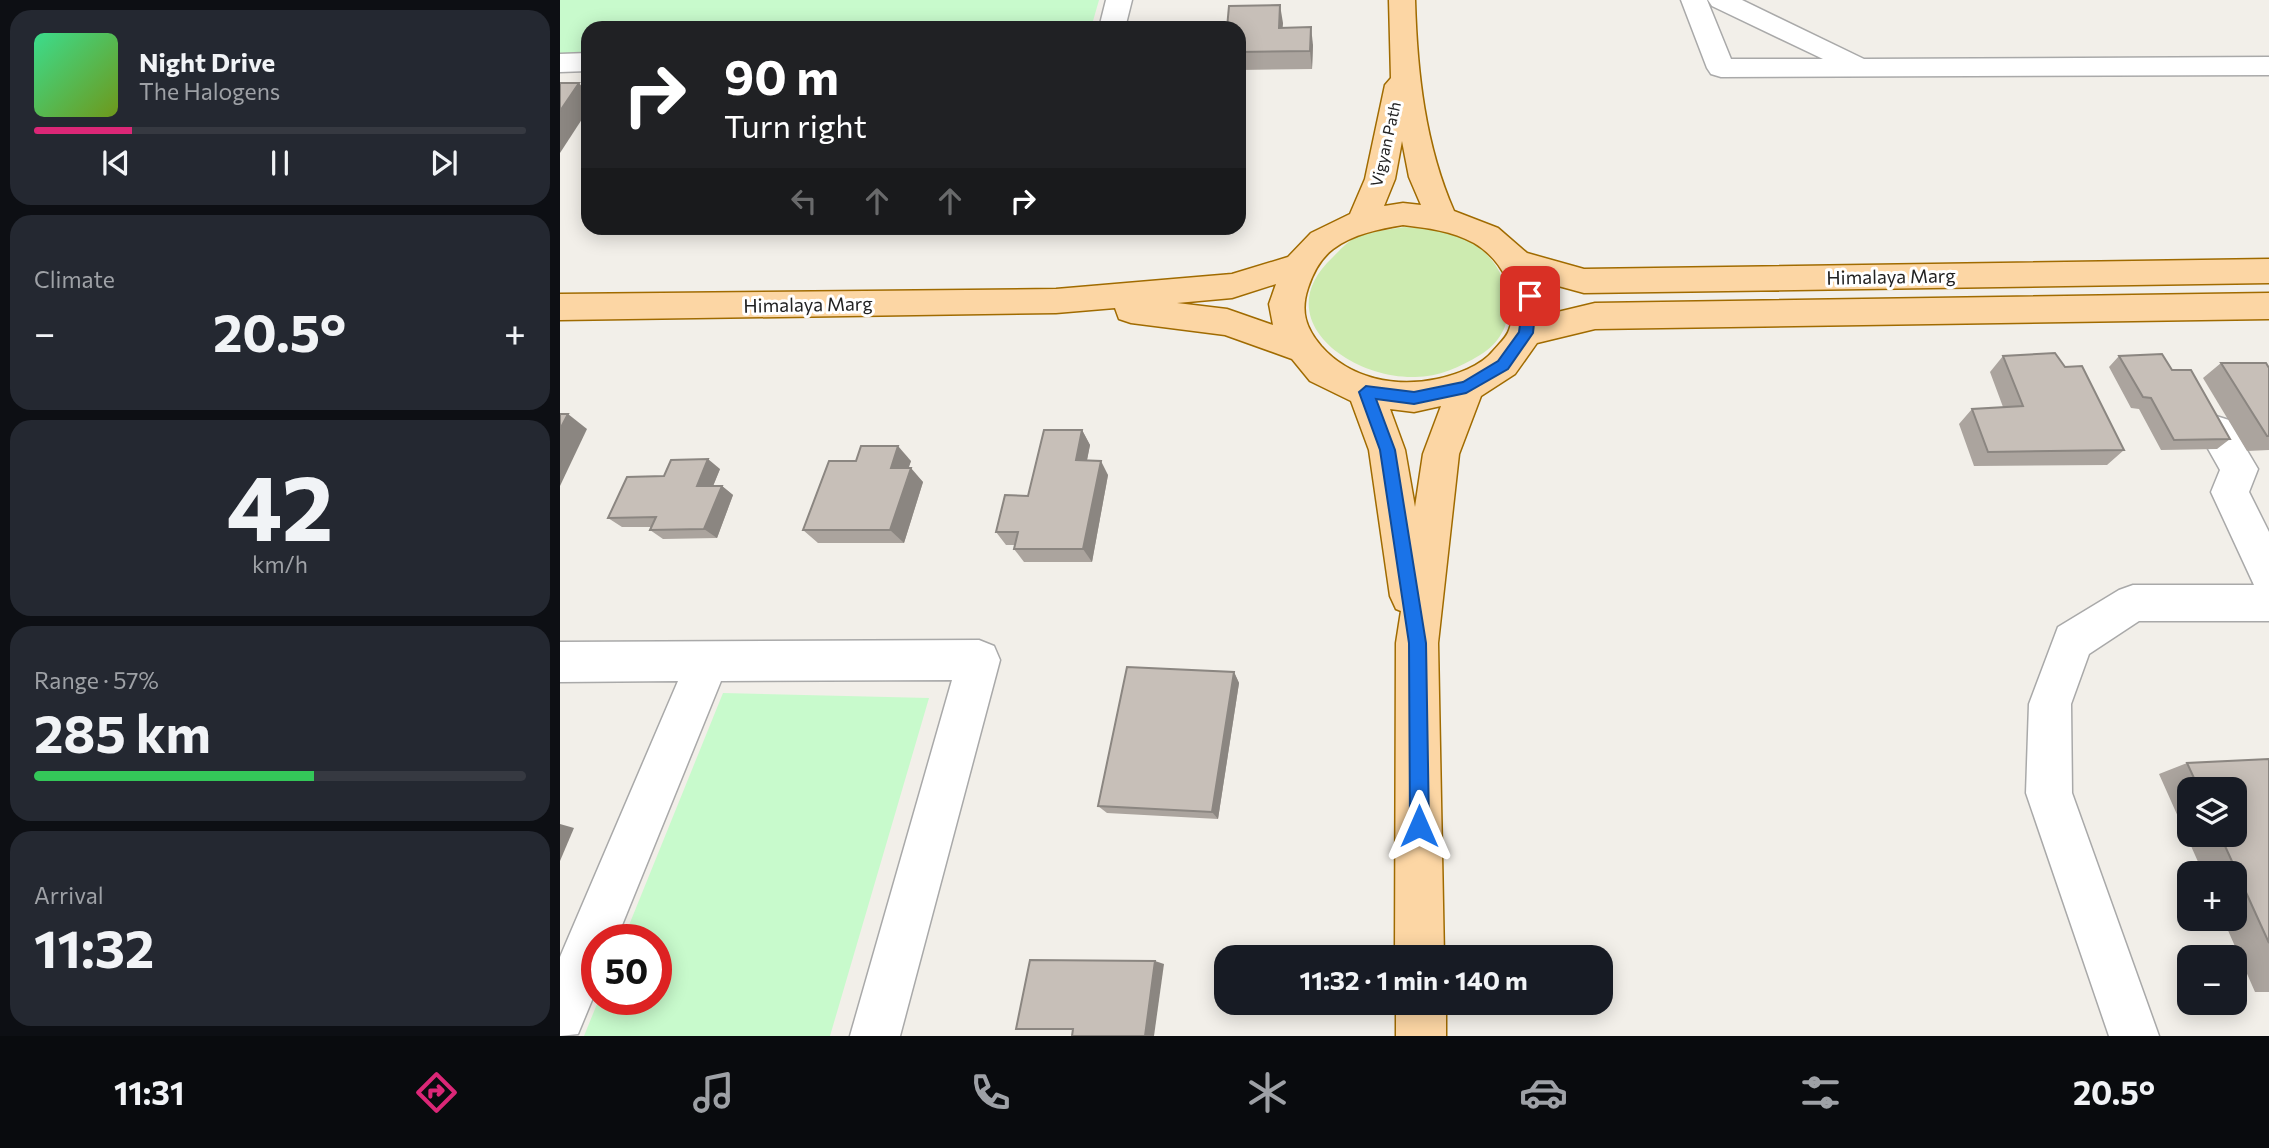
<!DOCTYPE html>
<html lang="en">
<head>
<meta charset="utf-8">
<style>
  :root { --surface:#171b24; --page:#242831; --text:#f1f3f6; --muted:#9ea1a6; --line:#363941; --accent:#db2777 }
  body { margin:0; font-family:Commissioner,sans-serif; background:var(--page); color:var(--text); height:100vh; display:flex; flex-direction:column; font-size:26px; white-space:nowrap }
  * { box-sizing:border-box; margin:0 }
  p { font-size:23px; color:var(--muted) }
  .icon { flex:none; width:38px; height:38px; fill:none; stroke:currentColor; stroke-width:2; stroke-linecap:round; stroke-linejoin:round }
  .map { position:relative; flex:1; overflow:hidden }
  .details { display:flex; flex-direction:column; gap:10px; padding:10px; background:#0d0f14; width:560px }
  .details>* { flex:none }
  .hud { position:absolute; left:21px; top:21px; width:665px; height:214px; border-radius:21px; box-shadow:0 4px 18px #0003; background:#202124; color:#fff; overflow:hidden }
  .buttons { position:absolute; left:1617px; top:777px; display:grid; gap:14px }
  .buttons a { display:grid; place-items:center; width:70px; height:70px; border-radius:14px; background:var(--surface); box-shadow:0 4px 18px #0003; font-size:35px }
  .speed { position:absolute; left:21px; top:924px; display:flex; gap:14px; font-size:35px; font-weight:700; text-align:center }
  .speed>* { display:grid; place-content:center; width:91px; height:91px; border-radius:50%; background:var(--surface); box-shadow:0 4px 18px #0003; line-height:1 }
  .speed .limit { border:10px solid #d22; background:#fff; color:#111 }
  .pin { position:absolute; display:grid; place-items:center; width:60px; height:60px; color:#fff; margin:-30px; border-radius:14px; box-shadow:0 4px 10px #0006 }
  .me { position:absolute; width:77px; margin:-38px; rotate:0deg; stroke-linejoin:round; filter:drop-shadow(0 0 5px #0008) }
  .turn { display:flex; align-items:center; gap:24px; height:147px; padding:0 28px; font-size:32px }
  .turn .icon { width:91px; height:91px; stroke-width:2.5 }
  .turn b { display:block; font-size:49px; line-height:60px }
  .lanes { display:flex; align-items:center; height:66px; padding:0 28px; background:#0003; justify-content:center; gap:35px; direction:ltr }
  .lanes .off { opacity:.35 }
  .big { font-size:52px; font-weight:700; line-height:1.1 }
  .details .tile { flex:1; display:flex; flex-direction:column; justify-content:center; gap:10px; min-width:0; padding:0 24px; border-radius:21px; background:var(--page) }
  .details .dial { align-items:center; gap:0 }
  .dial b { font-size:91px; line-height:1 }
  .song { display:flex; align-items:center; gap:21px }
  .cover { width:84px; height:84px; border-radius:10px; background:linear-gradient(135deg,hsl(150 70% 55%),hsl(80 70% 35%)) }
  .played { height:7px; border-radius:4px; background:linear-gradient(90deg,var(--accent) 20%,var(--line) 20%) }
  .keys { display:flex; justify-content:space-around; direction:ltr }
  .heat { display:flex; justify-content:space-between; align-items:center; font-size:38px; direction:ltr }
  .charge { height:10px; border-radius:5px; background:linear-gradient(90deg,#34c759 57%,var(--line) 0) }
  .trip { position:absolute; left:654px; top:945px; width:399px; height:70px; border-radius:21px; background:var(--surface); box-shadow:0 4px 18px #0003; font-weight:700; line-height:70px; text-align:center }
  .menu { display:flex; height:112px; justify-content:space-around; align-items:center; background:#090b0e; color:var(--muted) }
  .menu .icon { width:49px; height:49px }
  .menu .active { color:var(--accent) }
  .menu b { font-size:32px; color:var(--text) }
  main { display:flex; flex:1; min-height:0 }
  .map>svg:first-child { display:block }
  .grass { fill:#cdebb0 }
  .park { fill:#c8facc }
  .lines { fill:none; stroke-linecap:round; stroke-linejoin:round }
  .minor-casing { stroke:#a9a9a9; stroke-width:3 }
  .major-casing { stroke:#a06b00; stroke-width:3 }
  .minor { fill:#fff; fill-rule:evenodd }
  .major { fill:#fcd6a4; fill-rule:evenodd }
  .wall { fill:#aba49e; fill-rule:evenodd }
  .shaded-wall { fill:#8b8681 }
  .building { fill:#c7bfb8; stroke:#8b8681; stroke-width:2 }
  .route { fill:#1a73e8; stroke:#114b97; stroke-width:2 }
  .labels { text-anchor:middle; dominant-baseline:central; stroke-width:6; stroke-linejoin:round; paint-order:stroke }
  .far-street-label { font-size:16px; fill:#222; stroke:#fff }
  .street-label { font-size:19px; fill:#222; stroke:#fff }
</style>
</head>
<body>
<main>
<section class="details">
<div class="tile">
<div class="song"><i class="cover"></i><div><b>Night Drive</b><p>The Halogens</p></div></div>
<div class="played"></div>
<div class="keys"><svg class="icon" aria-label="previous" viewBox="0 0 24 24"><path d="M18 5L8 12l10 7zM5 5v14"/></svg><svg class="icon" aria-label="pause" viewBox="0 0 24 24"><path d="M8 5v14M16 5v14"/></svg><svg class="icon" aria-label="next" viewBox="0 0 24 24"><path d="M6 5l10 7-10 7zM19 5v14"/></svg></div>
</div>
<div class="tile"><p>Climate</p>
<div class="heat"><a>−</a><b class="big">20.5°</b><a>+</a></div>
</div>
<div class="tile dial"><b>42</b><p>km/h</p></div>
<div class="tile"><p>Range · 57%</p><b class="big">285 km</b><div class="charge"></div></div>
<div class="tile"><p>Arrival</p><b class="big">11:32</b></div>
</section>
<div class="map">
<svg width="1709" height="1036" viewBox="0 0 1709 1036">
  <rect width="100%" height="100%" fill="#f2efe9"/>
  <path class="grass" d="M845 227C868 229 895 231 916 245 953 272 964 329 920 355 900 367 879 377 855 377 789 379 707 318 773 257 779 251 786 243 793 239 809 231 827 230 845 227Z"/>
  <g class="park">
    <path d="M0 0H539L531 28H28V53H0Z"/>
    <path d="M163 693 369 698 270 1036H24L39 999H96V940H63Z"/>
  </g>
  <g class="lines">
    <defs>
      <g id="minor">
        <path d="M546 0H572L565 28H539Z"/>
        <path d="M1121 0H1147L1171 59H1263L1152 6 1148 0H1182L1304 59 1709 57V75L1161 77 1151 74 1147 68Z"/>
        <path d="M28 53V71L0 72V54Z"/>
        <path d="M1656 416 1669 420 1698 469 1689 492 1709 532V621H1579L1529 654 1511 704 1512 793 1599 1036H1549L1466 793 1469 704 1498 627 1559 590 1573 585H1694L1651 492 1660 470 1638 431 1643 420Z"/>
        <path d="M419 640 434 646 440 660 340 1036H290L392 680 161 681 56 940H37V988L18 1034 0 1036V957L118 681 0 682V642Z"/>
      </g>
      <g id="major">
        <path d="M829 0H855C857 72 865 145 894 211L938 228 967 253 1024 269 1709 259V283L1024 293 980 281 987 296 985 315 1035 303 1709 293V319L1035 329 977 343 955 374 921 396 899 454 878 643 884 957H835L836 643 841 611 836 609 830 596 809 450 791 401 750 381 732 359 665 335 571 323 559 319 555 308 496 313 0 320V294L496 289 672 274 728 257 751 233 790 214 805 179 825 85 831 78ZM842 141 849 177 861 205 843 203 824 206 835 179ZM843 225C868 228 892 231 914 243 943 260 962 297 949 330 947 337 938 345 933 351 921 366 896 375 877 379 836 388 790 379 761 346 746 328 740 312 748 288 753 273 760 259 773 249 793 234 819 229 843 225ZM716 284 709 304 713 325 667 309 617 303 672 298ZM881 406 863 454 855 507 845 450 830 409 854 412Z"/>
        <rect x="836" y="1003" width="50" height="33"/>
      </g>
    </defs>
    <use href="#minor" class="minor-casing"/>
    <use href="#major" class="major-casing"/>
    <use href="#minor" class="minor"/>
    <use href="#major" class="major"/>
  </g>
  <g class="wall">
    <path d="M723 23 722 28 753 45 752 69 679 70V28Z"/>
    <path d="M1443 356 1505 367 1564 450 1547 465 1414 466 1399 424 1412 409 1443 407 1430 372Z"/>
    <path d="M1559 356 1612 370 1670 439 1657 449 1601 450 1579 409 1571 408 1549 367Z"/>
    <path d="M1661 363 1709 368V450L1687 451 1643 378Z"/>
    <path d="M522 430 530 445 527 460 548 475 532 562H464L454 549 455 545H446L436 532 468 496Z"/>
    <path d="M351 461 348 468 363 482 344 543H258L243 530Z"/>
    <path d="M160 469 153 486H162L173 495 157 538 103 539 90 530 91 527H62L48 518 104 476Z"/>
    <path d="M674 672 679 683 658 819 547 813 538 806Z"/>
    <path d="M1709 759V992H1695L1663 919H1675V873H1643L1599 774 1627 763ZM1629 789H1675V835H1629Z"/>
  </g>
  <g class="shaded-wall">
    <path d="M720 5 723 23 721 46 719 28Z"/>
    <path d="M751 27 753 45 752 69 750 51Z"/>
    <path d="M19 83 28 94V110L0 153V111Z"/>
    <path d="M8 414 27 429 0 486V429Z"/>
    <path d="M522 430 530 445 524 475 516 460Z"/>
    <path d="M338 446 351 461 344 482 331 468Z"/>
    <path d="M148 459 160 469 149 496 137 486Z"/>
    <path d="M541 461 548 475 532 562 523 549Z"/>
    <path d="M351 468 363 482 344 543 330 530Z"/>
    <path d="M162 486 173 495 157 538 144 529Z"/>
    <path d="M674 672 679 683 658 819 652 812Z"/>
    <path d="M0 824 14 828 0 861Z"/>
    <path d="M595 961 604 964 594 1036H585Z"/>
  </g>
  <g class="building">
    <path d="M720 5 719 28 751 27 750 51 679 52V28H667L669 6Z"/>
    <path d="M0 83H19L0 111Z"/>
    <path d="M1495 353 1505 367 1522 366 1564 450 1428 452 1412 409 1463 406 1443 356Z"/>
    <path d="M1602 354 1612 370H1631L1670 439 1614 440 1591 398 1583 397 1559 356Z"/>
    <path d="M1661 363H1706L1709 368V436H1707Z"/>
    <path d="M0 414H8L0 429Z"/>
    <path d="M484 430H522L516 460 541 461 523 549H454L458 532H436L445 495 468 496Z"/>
    <path d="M301 446H338L331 468H351L330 530H243L269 461H296Z"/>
    <path d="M148 459 137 486H162L144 529 90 530 96 517 48 518 67 477 104 476 111 460Z"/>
    <path d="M567 667 674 672 652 812 538 806Z"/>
    <path d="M1709 759V943L1660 835H1675V789H1639L1627 763Z"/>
    <path d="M470 960 595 961 585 1036H512L513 1029H456Z"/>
  </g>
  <path class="route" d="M970 291 977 296 973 333 948 369 906 393 854 404 816 399 835 450 866 643 869 826 866 833 859 836 852 833 850 826 849 643 820 450 799 392 806 386 854 392 903 382 938 361 959 332 964 296Z"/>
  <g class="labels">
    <g class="far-street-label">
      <text transform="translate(825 144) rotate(-77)">Vigyan Path</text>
    </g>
    <g class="street-label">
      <text transform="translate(1331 276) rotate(-1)">Himalaya Marg</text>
      <text transform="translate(248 304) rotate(-1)">Himalaya Marg</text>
    </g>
  </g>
</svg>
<div class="buttons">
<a><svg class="icon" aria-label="layers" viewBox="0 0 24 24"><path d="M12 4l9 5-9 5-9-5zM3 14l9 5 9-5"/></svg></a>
<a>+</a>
<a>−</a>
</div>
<div class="speed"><div class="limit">50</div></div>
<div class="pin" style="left:970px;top:296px;background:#d93025"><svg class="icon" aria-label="arrive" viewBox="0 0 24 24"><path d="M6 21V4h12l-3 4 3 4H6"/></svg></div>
<svg class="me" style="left:859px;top:826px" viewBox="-20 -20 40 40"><path d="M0-17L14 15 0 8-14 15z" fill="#1a73e8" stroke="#fff" stroke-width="4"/></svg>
<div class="trip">11:32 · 1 min · 140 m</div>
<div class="hud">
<div class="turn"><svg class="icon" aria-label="right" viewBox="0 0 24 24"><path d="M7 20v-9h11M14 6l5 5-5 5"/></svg><div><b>90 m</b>Turn right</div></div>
<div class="lanes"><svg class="icon off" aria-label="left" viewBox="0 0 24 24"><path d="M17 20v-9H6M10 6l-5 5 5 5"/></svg><svg class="icon off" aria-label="ahead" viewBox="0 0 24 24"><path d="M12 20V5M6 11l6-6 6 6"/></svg><svg class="icon off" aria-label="ahead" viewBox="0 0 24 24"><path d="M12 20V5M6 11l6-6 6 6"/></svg><svg class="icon" aria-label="right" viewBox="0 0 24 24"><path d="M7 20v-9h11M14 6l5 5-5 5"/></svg></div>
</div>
</div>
</main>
<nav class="menu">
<b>11:31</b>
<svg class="icon active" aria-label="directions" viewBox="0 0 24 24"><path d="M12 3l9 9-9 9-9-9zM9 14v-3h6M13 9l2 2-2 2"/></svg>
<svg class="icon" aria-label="music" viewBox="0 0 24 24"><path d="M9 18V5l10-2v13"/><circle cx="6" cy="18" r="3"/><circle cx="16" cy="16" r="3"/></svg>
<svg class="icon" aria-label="phone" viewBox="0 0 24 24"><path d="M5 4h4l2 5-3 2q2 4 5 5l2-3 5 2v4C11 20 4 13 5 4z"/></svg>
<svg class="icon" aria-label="climate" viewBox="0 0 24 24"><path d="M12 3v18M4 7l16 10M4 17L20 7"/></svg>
<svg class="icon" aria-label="car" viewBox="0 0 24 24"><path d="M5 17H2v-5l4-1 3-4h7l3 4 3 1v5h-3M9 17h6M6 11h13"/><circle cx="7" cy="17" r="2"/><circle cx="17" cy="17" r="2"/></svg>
<svg class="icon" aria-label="filters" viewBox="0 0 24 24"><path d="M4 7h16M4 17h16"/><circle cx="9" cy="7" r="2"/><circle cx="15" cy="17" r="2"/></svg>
<b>20.5°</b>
</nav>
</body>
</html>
